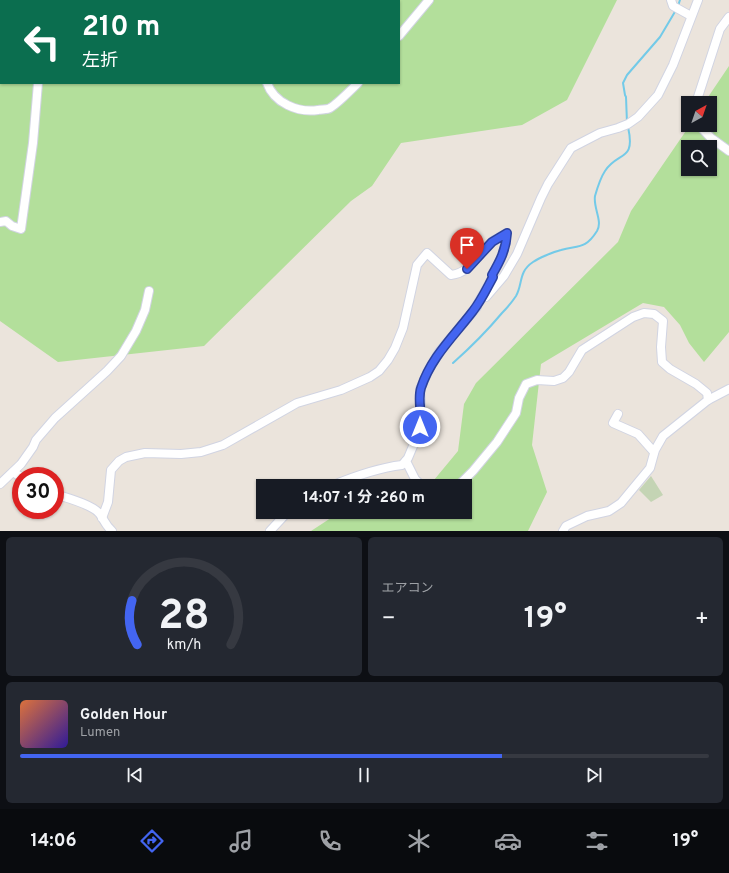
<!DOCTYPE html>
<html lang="ja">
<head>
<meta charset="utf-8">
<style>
  :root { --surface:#171b24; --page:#242831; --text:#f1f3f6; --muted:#9ea1a6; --line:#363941; --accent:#4365f1 }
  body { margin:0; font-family:Overpass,"Noto Sans JP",sans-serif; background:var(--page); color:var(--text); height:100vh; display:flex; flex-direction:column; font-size:15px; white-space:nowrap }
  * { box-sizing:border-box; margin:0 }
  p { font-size:13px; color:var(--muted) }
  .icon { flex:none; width:22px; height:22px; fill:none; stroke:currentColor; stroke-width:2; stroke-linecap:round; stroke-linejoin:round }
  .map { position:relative; height:531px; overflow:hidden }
  .drawer { display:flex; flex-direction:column; gap:6px; padding:6px; background:#0d0f14; flex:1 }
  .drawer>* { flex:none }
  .hud { position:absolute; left:0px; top:0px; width:400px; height:84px; box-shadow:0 1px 3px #0004; background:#0b6e4f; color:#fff; overflow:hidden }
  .needle { width:26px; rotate:40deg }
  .buttons { position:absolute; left:681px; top:96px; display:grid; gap:8px }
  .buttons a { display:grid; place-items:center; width:36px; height:36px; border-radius:0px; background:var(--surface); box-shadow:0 1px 3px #0004; font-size:20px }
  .speed { position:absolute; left:12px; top:467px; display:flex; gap:8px; font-size:20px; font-weight:700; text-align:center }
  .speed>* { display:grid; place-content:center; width:52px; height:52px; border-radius:50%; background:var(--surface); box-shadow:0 1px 3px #0004; line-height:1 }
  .speed .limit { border:6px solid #d22; background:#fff; color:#111 }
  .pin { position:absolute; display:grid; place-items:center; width:34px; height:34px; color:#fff; margin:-41px -17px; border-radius:50% 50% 50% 0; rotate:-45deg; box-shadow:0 0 4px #0007 }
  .pin .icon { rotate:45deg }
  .me { position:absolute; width:44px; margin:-22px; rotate:0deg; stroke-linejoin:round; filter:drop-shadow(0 0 3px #0008) }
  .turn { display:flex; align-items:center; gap:14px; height:84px; padding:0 16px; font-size:18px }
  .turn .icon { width:52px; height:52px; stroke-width:2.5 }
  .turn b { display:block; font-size:28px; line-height:34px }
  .big { font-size:30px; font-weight:700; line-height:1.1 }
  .drawer .tile { flex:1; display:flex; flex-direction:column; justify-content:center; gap:6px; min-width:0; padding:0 14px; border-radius:6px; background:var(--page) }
  .drawer .dial { align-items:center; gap:0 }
  .dial svg { height:104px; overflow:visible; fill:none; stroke:var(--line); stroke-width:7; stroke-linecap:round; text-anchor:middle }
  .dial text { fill:var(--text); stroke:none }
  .song { display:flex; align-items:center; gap:12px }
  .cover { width:48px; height:48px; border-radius:6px; background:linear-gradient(135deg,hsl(20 70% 55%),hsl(250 70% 35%)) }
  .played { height:4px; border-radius:2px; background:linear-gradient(90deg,var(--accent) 70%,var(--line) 70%) }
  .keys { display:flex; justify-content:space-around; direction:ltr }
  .heat { display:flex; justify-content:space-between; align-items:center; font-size:22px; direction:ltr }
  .drawer .tiles { flex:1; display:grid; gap:6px; grid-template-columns:1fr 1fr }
  .tile:last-child { grid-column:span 2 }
  .trip { position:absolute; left:256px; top:479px; width:216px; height:40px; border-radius:0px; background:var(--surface); box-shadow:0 1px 3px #0004; font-weight:700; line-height:40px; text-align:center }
  .dock { display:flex; height:64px; justify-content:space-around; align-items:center; background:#090b0e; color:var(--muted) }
  .dock .icon { width:28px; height:28px }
  .dock .on { color:var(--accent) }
  .dock b { font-size:18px; color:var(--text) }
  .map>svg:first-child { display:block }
  .green { fill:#b3df9b; fill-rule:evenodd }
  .cemetery { fill:#c4d4b4 }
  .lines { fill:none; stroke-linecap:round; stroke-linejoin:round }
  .stream { stroke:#73cae8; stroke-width:2 }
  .street-casing { stroke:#d1d4e2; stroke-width:10 }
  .street { stroke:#fff; stroke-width:8 }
  .route-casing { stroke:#2c429d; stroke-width:10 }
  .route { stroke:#4365f1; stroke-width:7 }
</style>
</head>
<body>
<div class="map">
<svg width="729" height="531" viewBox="0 0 729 531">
  <rect width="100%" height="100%" fill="#ebe4dc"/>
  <g class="green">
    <path d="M0 0H617L567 100 522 125 401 143 372 186 351 201 204 346 58 362 0 321ZM1 1H399V83H1Z"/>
    <path d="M729 66V332L704 362 689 343 680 325 664 307 643 303 541 364 532 445 547 492 528 531H311L340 512H465V486H429L458 451 464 404 476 383 618 242 631 211 690 125H710V103H704ZM688 147H710V169H688Z"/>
  </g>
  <path class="cemetery" d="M651 476 663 495 651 502 639 490Z"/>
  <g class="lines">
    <g class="stream">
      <path d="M678 6 680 0"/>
      <path d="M627 123 626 97 625 95 623 83 627 75 660 37 676 10"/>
      <path d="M453 363C471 347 487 331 502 313 507 308 512 302 516 296 523 284 518 272 533 262 539 258 553 252 561 250 578 245 585 250 597 231 603 221 593 208 595 196 597 189 601 177 605 171 618 151 636 162 628 127"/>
    </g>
    <defs>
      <g id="street">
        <path d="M671 0 673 6 691 16"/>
        <path d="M56 1V0"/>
        <path d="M247 1V0"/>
        <path d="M399 36 429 0"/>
        <path d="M267 83C274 103 298 113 318 110 321 109 327 110 330 108 337 104 352 89 358 83"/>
        <path d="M696 103 720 29 729 17"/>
        <path d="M699 125 711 138 729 151"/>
        <path d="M0 222 6 221 12 226 21 229 33 143 38 83"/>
        <path d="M486 297 504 276 517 254 541 198 548 184 571 148 600 133 618 128 628 124 638 117 658 95 673 65 698 0"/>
        <path d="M618 414 613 423 638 434 654 452"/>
        <path d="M406 461 415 479 422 486"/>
        <path d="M13 472 21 477"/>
        <path d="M0 484 21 464 33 447 36 440 55 418 107 371 121 356 136 331 145 310 149 291"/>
        <path d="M331 486C355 476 377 468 402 465L408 458 421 427 422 419 420 389 429 369 439 352 477 307"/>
        <path d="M458 486 473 471 497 442 516 413 519 398 526 384 537 380 554 381 563 378 569 372 582 350 633 317 644 313 654 314 663 321 661 347 662 362 670 369 696 384 707 393 708 400"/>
        <path d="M55 494C67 498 91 504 99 513 104 519 105 525 112 531"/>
        <path d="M102 518 108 502 111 470 119 461 126 457 145 453 181 454 201 452 223 445 297 403 341 390 370 377 379 371 388 360 395 348 403 328 417 265 427 253 451 275C471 273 478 253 493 241 497 238 502 236 507 233 506 250 500 261 492 275L493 277 474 310"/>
        <path d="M270 531 282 518 288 512"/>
        <path d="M563 531 566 526 587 516 609 511 621 503 650 468 655 450 663 436 708 400 729 389"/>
      </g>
    </defs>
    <use href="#street" class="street-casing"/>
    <use href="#street" class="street"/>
  </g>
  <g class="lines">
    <defs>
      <path id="route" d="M420 427C423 415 417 400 421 388 431 357 454 336 473 311 481 301 487 288 493 277L492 275C500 261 506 250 507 233L492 242 467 269"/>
    </defs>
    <use href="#route" class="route-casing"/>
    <use href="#route" class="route"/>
  </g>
</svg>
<div class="buttons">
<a><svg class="needle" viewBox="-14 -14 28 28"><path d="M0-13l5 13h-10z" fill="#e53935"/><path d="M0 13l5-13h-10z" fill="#9ea1a6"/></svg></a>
<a><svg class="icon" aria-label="search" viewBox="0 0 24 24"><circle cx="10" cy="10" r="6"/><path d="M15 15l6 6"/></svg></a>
</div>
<div class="speed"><div class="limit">30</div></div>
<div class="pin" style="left:467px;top:269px;background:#d93025"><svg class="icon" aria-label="arrive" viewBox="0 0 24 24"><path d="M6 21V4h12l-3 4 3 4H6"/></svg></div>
<svg class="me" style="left:420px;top:427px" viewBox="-20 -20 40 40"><circle r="17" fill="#4365f1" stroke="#fff" stroke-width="3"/><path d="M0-11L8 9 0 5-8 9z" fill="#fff"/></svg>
<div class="trip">14:07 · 1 分 · 260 m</div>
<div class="hud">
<div class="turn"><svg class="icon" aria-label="left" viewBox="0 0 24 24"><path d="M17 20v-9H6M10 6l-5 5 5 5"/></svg><div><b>210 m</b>左折</div></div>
</div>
</div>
<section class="drawer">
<div class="tiles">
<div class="tile dial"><svg viewBox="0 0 100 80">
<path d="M14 69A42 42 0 1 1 86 69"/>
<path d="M14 69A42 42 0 0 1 10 35" stroke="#4365f1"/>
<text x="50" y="56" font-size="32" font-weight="700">28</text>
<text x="50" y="72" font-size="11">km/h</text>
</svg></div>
<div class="tile"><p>エアコン</p>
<div class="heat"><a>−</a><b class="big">19°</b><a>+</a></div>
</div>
<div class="tile">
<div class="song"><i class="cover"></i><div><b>Golden Hour</b><p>Lumen</p></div></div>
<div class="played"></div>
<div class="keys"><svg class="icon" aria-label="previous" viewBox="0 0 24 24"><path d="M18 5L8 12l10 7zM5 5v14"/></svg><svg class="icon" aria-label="pause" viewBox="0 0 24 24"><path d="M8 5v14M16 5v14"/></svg><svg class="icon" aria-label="next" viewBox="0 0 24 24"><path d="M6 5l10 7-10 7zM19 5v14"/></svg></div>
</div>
</div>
</section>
<nav class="dock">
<b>14:06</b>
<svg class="icon on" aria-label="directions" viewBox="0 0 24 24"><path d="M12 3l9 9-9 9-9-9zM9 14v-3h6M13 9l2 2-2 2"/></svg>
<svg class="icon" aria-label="music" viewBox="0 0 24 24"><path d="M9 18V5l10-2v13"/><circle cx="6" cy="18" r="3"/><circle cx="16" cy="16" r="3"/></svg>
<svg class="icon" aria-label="phone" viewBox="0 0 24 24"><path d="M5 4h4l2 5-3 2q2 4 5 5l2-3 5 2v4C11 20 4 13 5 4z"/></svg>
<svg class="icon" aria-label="climate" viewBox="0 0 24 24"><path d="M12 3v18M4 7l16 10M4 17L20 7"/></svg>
<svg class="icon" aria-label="car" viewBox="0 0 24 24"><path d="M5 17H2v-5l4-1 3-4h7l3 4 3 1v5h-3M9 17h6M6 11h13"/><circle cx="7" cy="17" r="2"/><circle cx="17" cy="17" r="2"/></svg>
<svg class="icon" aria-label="filters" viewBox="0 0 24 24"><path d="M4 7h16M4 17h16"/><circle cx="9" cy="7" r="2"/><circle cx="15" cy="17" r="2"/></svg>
<b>19°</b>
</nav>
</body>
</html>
